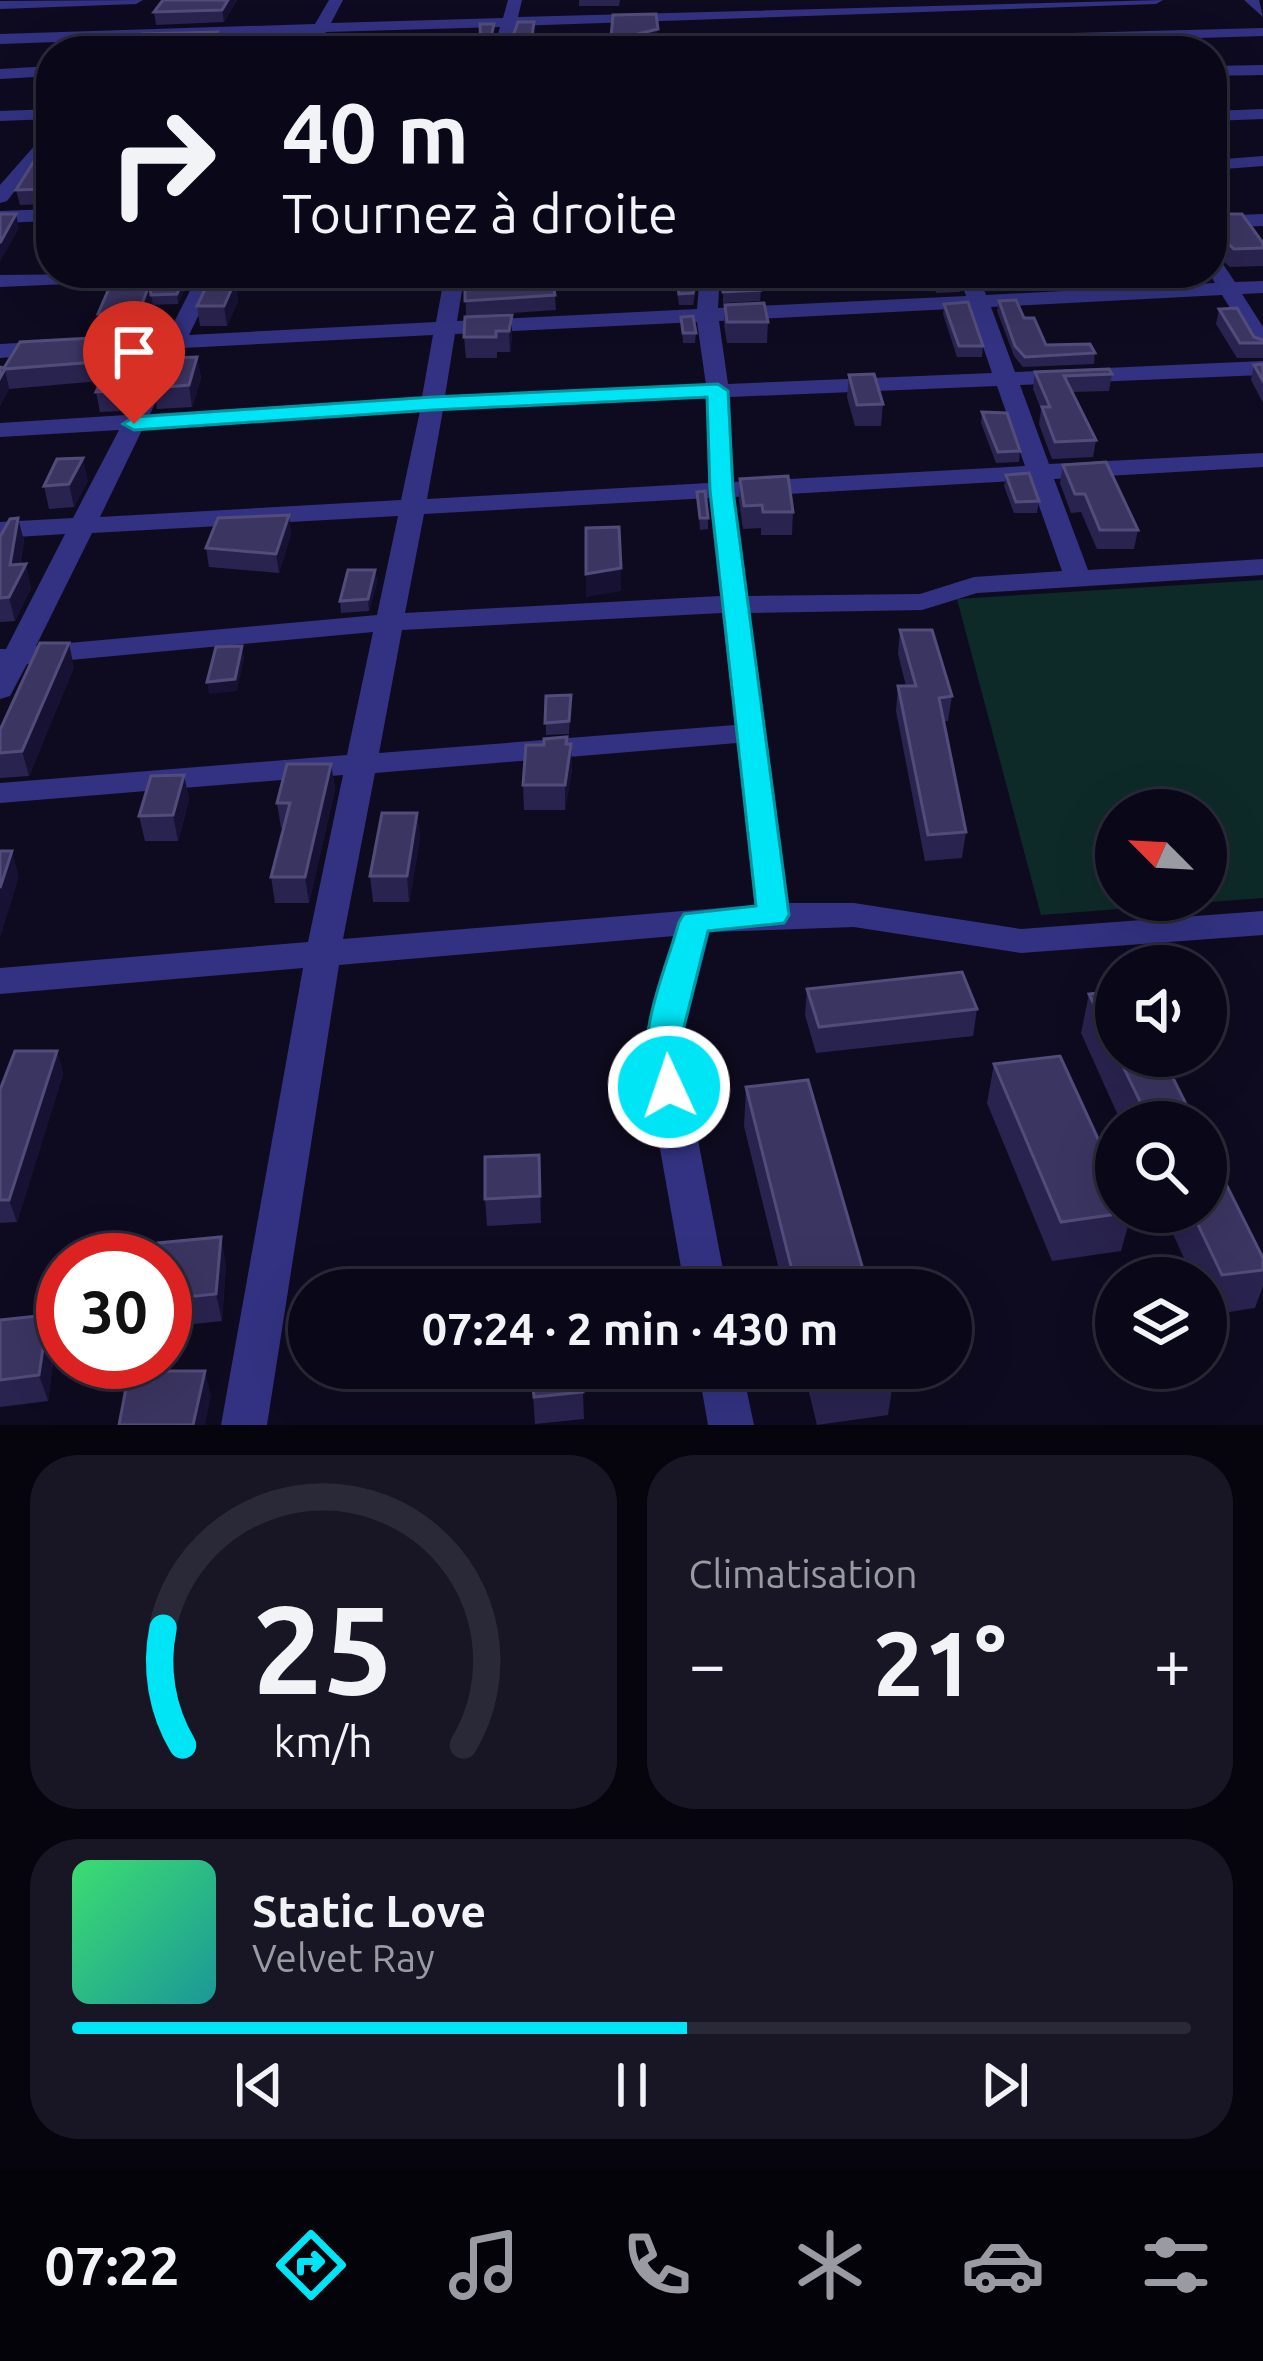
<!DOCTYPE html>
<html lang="fr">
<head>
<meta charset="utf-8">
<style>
  :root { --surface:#0a0818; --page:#181625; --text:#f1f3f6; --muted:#999aa2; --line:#2a2937; --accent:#00e5f5 }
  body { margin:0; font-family:Ubuntu,sans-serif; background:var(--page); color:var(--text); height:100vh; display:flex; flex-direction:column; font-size:45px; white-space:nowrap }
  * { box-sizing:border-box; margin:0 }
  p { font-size:39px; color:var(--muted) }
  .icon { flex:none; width:66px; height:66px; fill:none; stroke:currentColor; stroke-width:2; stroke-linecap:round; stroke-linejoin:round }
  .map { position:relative; height:1425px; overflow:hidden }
  .drawer { display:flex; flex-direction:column; gap:30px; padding:30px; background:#06040d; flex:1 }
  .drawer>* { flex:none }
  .guide { position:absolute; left:36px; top:36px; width:1191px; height:252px; border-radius:48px; box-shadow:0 12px 48px #0002,0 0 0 3px var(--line); background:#0a0818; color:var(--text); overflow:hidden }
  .needle { width:78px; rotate:294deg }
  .buttons { position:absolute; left:1095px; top:789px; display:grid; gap:24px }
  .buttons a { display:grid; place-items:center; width:132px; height:132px; border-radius:50%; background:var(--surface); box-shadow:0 12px 48px #0002,0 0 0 3px var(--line); font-size:60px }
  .speed { position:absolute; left:36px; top:1233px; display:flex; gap:24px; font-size:60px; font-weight:700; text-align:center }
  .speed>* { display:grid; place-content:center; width:156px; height:156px; border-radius:50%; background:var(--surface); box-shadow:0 12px 48px #0002,0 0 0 3px var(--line); line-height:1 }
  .speed .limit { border:18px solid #d22; background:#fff; color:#111 }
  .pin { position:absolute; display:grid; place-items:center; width:102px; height:102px; color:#fff; margin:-123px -51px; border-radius:50% 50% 50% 0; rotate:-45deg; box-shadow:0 0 12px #0007 }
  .pin .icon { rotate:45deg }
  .me { position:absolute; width:132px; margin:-66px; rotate:357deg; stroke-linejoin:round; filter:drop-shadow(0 0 9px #0008) }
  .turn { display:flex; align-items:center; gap:42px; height:252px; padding:0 48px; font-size:54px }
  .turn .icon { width:156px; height:156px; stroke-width:2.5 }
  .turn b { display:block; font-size:84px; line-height:102px }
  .big { font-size:90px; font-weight:600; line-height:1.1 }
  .drawer .widget { flex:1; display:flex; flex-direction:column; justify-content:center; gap:18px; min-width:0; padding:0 42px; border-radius:48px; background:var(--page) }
  .drawer .dial { align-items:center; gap:0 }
  .dial svg { height:312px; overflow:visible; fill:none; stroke:var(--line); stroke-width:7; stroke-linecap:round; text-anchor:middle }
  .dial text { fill:var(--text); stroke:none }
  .song { display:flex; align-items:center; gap:36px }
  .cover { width:144px; height:144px; border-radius:18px; background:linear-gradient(135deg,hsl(140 70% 55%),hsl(180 70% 35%)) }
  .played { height:12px; border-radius:6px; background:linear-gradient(90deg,var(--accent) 55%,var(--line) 55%) }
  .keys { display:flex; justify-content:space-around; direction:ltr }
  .heat { display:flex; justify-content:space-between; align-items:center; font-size:66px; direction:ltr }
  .drawer .tiles { flex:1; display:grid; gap:30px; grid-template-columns:1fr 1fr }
  .widget:last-child { grid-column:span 2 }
  .trip { position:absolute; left:288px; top:1269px; width:684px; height:120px; border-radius:60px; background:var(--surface); box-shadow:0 12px 48px #0002,0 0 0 3px var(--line); font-weight:600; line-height:120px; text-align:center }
  .tabs { display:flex; height:192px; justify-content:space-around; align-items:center; background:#04030a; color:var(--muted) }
  .tabs .icon { width:84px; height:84px }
  .tabs .on { color:var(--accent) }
  .tabs b { font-size:54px; color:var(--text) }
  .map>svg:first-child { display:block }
  .green { fill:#0e2a28; fill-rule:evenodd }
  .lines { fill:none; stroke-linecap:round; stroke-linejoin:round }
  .minor { fill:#333282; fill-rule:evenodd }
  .wall { fill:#29234f }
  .shaded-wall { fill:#171234 }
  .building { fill:#3b3562; stroke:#524c7b; stroke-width:3 }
  .route { fill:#00e5f5; stroke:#00959f; stroke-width:3 }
</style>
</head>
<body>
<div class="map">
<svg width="1263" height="1425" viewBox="0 0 1263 1425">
  <rect width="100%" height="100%" fill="#0e0b20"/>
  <path class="green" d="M1263 580V898L1041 915 957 599ZM1116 810H1206V900H1116Z"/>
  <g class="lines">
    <g class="minor">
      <path d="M143 0 136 4 0 9V1Z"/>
      <path d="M329 0H343L331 23 503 18 508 0H522L518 17 1163 0 1156 4 515 26 509 51H493L500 27 326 32 316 51H300L310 33 0 44V34L315 24Z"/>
      <path d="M1244 0H1259L1263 17Z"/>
      <path d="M1263 28V36L849 49 841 44 849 39Z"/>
      <path d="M806 43V49L801 51H635L643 46Z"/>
      <path d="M1263 65V75L1212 76V66Z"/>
      <path d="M51 66V76L0 79V69Z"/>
      <path d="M51 109V119L0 121V111Z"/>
      <path d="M1263 109V119L1212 121V111Z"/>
      <path d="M51 127V144L7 201 0 203V185Z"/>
      <path d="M1263 156V166L1212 170V160Z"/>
      <path d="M51 209V221L0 223V211Z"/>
      <path d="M1263 214V226L1212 228V216Z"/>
      <path d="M1212 256 1219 258 1235 282 1263 281V293L1242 294 1263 327V351L1255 349 1222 295 991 307 1015 372 1263 361V375L1020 385 1049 464 1263 453V467L1054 479 1088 570 1263 559V575L977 593 922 610 750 613 789 903H854L1021 929 1263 911V935L1021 953 854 927 710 932 680 1047 727 1290H685L642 1047 674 936 339 965 267 1425H221L303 968 0 994V968L308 942 343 775 0 803V783L347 755 373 632 27 664 10 696 0 699V649H6L65 534 0 538V522L73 518 119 430 0 437V423L126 415 160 349 114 352 103 345 114 338 167 336 199 273H219L189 335 436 322 445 273H465L457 321 697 309 700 273H720L718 308 966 296 958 273H978L986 295 1215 283 1209 273ZM970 308 992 373 728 384 719 321ZM697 322 706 385 445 396 455 334ZM433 335 422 397 150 414 182 348ZM997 386 1025 466 733 482 730 397ZM707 398 708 483 427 499 443 410ZM420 411 401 500 100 517 143 428ZM1030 480 1062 571 974 577 920 594 748 596 734 497ZM709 498 720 596 405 613 424 514ZM398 516 377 615 36 646 92 533ZM722 613 735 725 379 753 402 630ZM737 743 755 905 343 939 375 773Z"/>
      <path d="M192 273 182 279 0 287V275Z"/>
      <path d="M54 341 65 348 62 353 0 358V344Z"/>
      <path d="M698 1368H742L754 1425H708Z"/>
    </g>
  </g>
  <g class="wall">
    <path d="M237 0 224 22 156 25 154 12Z"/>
    <path d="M579 0H620L619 6H579Z"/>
    <path d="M51 134V199L48 204 20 205 16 190Z"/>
    <path d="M1212 177H1216L1227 194 1223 211 1212 212V214H1242L1263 243V266L1230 267 1213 252 1212 254Z"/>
    <path d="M674 273H699L693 305H679Z"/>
    <path d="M723 273 761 290 760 301 723 303Z"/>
    <path d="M934 273 961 282 960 292 936 293 933 281Z"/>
    <path d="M986 273H1003L1006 279 1005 290H989L985 280Z"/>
    <path d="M189 280 178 304 152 305 142 333 102 335 98 314 150 288Z"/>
    <path d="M465 280 555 295 556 310 466 316Z"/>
    <path d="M235 281 238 301 227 326H200L197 306Z"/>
    <path d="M999 301 1024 318 1046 345 1095 353 1094 364 1023 367 1014 356 997 311Z"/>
    <path d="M944 304 983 346 982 357H957L943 314Z"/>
    <path d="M725 305 768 322 767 343H727L724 325Z"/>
    <path d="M1219 309 1254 337 1263 340V358H1237L1216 324Z"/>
    <path d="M512 315V336L510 352H497V358H466L464 337Z"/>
    <path d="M681 317 696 333 695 343H683Z"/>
    <path d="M148 335 152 354 123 411 100 412 96 392 100 381 9 389 4 368Z"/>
    <path d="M197 357 201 378 192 407 157 409 154 388Z"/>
    <path d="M1263 364V403L1251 380 1254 365Z"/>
    <path d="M1035 372 1112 374 1109 391 1072 392 1096 440 1093 457 1052 459 1039 424 1041 409 1033 389Z"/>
    <path d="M849 375 883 404 881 426H855L847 397Z"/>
    <path d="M982 412 1020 451 1019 462 996 463 981 423Z"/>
    <path d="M1063 465 1138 530 1134 549H1097L1081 512 1071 513 1060 483Z"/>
    <path d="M1006 475 1039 501 1037 513H1014L1004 486Z"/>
    <path d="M740 479 793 512 792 535H761V528L743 529 739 501Z"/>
    <path d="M88 480 74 507 49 509 44 486Z"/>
    <path d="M697 492 708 518V529L700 530Z"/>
    <path d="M289 515 291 534 279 573 209 567 206 548Z"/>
    <path d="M18 518 24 541 20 565 31 588 15 621 0 622V537Z"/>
    <path d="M375 570 377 582 369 611 341 613 340 601Z"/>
    <path d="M900 630 952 696 948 721H944L966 832 962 858 925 861 896 711 898 686H906L898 654Z"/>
    <path d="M74 667 29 776 0 778V730Z"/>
    <path d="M571 695 569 734 546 735V696Z"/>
    <path d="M567 744 572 769 565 810H524L523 785Z"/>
    <path d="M331 764 335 789 309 903H275L271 877 283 828H281L277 803Z"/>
    <path d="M184 775 189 800 178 841H145L139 816Z"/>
    <path d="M417 813 420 838 409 902H373L370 876Z"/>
    <path d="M807 989 977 1009 973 1036 816 1053 805 1015Z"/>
    <path d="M1116 991V1056H1162L1195 1122H1121L1081 1033 1089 994Z"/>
    <path d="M57 1051 63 1074 17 1222 0 1223V1090Z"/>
    <path d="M994 1064 1132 1212 1121 1251 1052 1261 987 1103Z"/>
    <path d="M746 1087 869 1290H784L744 1126Z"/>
    <path d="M539 1155 541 1223 487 1226 485 1199Z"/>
    <path d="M1163 1212H1206L1263 1258V1286L1255 1308 1210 1315 1206 1307V1278H1193Z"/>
    <path d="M165 1260 226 1264 222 1321 165 1327Z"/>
    <path d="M0 1320 56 1341 48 1401 0 1407Z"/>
    <path d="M531 1368 583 1392 584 1419 535 1424Z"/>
    <path d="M803 1368H892L894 1376 888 1415 817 1425Z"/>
  </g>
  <g class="shaded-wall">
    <path d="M228 0H237L224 22 222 10Z"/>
    <path d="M658 29V41L633 47V35Z"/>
    <path d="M217 32 218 41 211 51 205 49Z"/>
    <path d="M51 179V199L48 204 45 189Z"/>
    <path d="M1227 194 1223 211 1212 212V196Z"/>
    <path d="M16 214 19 228 0 262V243Z"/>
    <path d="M186 273H188L189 280 178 304 177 294Z"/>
    <path d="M235 281 238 301 227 326 224 306Z"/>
    <path d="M149 285 153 305 142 333 139 312Z"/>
    <path d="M512 315V336L510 352 509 331Z"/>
    <path d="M148 335 152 354 123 411 119 391Z"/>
    <path d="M197 357 201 378 192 407 189 385Z"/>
    <path d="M5 369 9 389 0 407V378Z"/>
    <path d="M83 458 88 480 74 507 69 484Z"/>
    <path d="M289 515 291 534 279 573 276 554Z"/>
    <path d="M18 518 24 541 16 583 26 564 31 588 15 621 9 597 10 565Z"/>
    <path d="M621 568V591L586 597V574Z"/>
    <path d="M375 570 377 582 369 611 368 599Z"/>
    <path d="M69 643 74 667 29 776 22 751Z"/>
    <path d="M242 646 244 658 237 691 209 694 207 682Z"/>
    <path d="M571 744 572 769 565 810V785Z"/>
    <path d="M331 764 335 789 309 903 305 877Z"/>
    <path d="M184 775 189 800 178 841 173 815Z"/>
    <path d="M417 813 420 838 409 902 407 876Z"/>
    <path d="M12 851 19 877 0 938V888Z"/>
    <path d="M57 1051 63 1074 17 1222 9 1200Z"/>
    <path d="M221 1237 226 1264 222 1321 216 1294Z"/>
    <path d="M48 1315 56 1341 48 1401 39 1375Z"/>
    <path d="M205 1371 211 1396 205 1425H193Z"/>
  </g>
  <g class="building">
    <path d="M163 0H228L222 10 154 12Z"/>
    <path d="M656 14 658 29 633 35 635 43 686 44V51H603L602 48H610L613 15Z"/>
    <path d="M518 22H534L530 51H481L480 24H494L489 46 509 47Z"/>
    <path d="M217 32 205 49 292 48 290 51H132L142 34Z"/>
    <path d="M886 42 891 51H762L760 45Z"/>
    <path d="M51 134V179L45 189 16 190Z"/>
    <path d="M1212 177H1216L1227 194 1212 196V214H1242L1263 243V248L1234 249 1217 234 1212 244Z"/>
    <path d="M0 214H16L0 243Z"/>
    <path d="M168 273H186L177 294 151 295 150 288 156 275Z"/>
    <path d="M479 273H551L555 295 465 301V280H478Z"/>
    <path d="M676 273H697L693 293 679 294Z"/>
    <path d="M723 273H758L761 290 723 292Z"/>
    <path d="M935 273H958L961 282 937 283Z"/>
    <path d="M988 273H1003L1006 279 990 280Z"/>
    <path d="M209 281H235L224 306H197Z"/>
    <path d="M149 285 139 312 98 314 110 286Z"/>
    <path d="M1016 300 1024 318H1034L1046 345 1090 344 1095 353 1025 357 1015 346 999 301Z"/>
    <path d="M968 302 983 346H959L944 304Z"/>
    <path d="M764 303 768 322H727L725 305Z"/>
    <path d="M1237 308 1254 337 1263 340V343H1240L1219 309Z"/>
    <path d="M512 315 509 331H496V337H464L465 317Z"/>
    <path d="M693 316 696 333H683L681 317Z"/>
    <path d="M148 335 119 391 96 392 110 361 5 369 0 378V367L4 368 20 342Z"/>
    <path d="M197 357 189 385 154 388 169 358Z"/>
    <path d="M1263 364V381L1254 365Z"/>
    <path d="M1109 369 1112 374 1064 376 1096 440 1055 442 1042 407H1050L1035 372Z"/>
    <path d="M874 374 883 404 857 405 849 375Z"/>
    <path d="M982 412 1007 413 1020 451 998 452Z"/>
    <path d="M83 458 69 484 44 486 57 459Z"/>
    <path d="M1106 462 1138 530H1100L1085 494H1075L1063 465Z"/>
    <path d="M1029 473 1039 501 1016 502 1006 475Z"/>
    <path d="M788 476 793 512H763L762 505 744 506 740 479Z"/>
    <path d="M705 491 708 518H700L697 492Z"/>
    <path d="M289 515 276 554 206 548 218 518Z"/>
    <path d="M18 518 10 565 26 564 9 597 0 598V537L10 519Z"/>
    <path d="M619 527 621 568 586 574V528Z"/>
    <path d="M348 570H375L368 599 340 601Z"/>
    <path d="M900 630H932L952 696 939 698 966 832 928 835 898 686H916Z"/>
    <path d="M40 643H69L22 751 0 753V730Z"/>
    <path d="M242 646 235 679 207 682 216 647Z"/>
    <path d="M571 695 569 721 545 723 546 696Z"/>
    <path d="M567 737 566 744H571L565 785H523L526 745H544V739Z"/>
    <path d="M287 764H331L305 877H271L290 803H277Z"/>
    <path d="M184 775 173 815 139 816 151 776Z"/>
    <path d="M382 813H417L407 876H370Z"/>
    <path d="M0 851H12L0 888Z"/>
    <path d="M962 972 977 1009 819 1027 807 989Z"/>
    <path d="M1116 991V1051L1089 994Z"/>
    <path d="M15 1051H57L9 1200H0V1090Z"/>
    <path d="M1060 1056 1116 1178V1212H1131L1061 1222 994 1064Z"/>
    <path d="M1118 1056H1162L1195 1122H1150Z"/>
    <path d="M808 1080 869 1290H797L746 1087Z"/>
    <path d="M1206 1144 1263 1258V1270L1222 1275 1192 1212H1206Z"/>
    <path d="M539 1155 540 1196 485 1199V1157Z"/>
    <path d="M221 1237 216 1294 165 1299V1260H156L158 1243Z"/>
    <path d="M48 1315 39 1375 0 1380V1320Z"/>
    <path d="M531 1368H581L583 1392 534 1397Z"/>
    <path d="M817 1368H892L894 1376 821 1386Z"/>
    <path d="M156 1371H205L193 1425H119L127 1383 153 1381Z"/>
  </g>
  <path class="route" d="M718 384 728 391 733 490 789 915 784 923 708 931 679 1047 686 1087 681 1097 669 1101 657 1097C629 1045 665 974 679 922L684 914 756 906 710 490 707 397 433 410 134 430 123 424 134 417 433 397Z"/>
</svg>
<div class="buttons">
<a><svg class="needle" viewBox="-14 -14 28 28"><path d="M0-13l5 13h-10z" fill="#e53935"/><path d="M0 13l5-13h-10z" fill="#999aa2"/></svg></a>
<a><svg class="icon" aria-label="sound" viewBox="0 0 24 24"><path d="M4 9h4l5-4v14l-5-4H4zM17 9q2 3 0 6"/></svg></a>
<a><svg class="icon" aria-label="search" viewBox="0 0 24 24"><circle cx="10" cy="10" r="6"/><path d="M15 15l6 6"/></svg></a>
<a><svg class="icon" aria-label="layers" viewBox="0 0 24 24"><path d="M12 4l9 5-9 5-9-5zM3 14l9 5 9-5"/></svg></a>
</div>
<div class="speed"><div class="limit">30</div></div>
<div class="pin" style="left:134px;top:424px;background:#d93025"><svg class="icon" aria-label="arrive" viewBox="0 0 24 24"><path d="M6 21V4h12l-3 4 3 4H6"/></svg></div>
<svg class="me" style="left:669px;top:1087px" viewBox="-20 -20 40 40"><circle r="17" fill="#00e5f5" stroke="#fff" stroke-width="3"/><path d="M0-11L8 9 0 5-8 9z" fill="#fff"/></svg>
<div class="trip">07:24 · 2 min · 430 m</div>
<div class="guide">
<div class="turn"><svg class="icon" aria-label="right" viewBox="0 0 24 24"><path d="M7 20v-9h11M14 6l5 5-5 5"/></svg><div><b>40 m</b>Tournez à droite</div></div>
</div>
</div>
<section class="drawer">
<div class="tiles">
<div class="widget dial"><svg viewBox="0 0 100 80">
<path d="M14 69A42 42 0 1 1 86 69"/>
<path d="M14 69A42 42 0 0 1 9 39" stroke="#00e5f5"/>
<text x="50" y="56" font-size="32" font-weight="700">25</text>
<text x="50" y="72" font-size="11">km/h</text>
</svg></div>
<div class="widget"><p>Climatisation</p>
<div class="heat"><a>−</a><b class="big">21°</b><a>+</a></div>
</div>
<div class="widget">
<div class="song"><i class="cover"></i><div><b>Static Love</b><p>Velvet Ray</p></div></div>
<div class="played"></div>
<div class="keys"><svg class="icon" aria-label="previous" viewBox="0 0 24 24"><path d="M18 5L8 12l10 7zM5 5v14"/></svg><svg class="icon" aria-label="pause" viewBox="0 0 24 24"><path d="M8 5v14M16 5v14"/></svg><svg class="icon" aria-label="next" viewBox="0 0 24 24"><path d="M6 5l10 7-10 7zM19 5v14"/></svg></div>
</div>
</div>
</section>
<nav class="tabs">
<b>07:22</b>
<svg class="icon on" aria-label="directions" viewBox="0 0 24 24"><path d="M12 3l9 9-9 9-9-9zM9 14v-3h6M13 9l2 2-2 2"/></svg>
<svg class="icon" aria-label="music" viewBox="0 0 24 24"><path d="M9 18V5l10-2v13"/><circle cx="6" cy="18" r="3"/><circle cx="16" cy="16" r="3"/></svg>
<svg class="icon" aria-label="phone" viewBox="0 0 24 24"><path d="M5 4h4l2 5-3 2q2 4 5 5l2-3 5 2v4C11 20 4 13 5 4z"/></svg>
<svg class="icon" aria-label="climate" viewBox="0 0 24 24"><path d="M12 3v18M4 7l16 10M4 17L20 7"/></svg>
<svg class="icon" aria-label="car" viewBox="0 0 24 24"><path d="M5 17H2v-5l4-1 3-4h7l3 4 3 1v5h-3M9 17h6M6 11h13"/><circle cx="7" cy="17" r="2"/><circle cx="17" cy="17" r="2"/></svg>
<svg class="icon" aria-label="filters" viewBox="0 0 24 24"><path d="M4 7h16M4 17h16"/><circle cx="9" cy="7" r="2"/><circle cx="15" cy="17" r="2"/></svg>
</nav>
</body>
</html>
